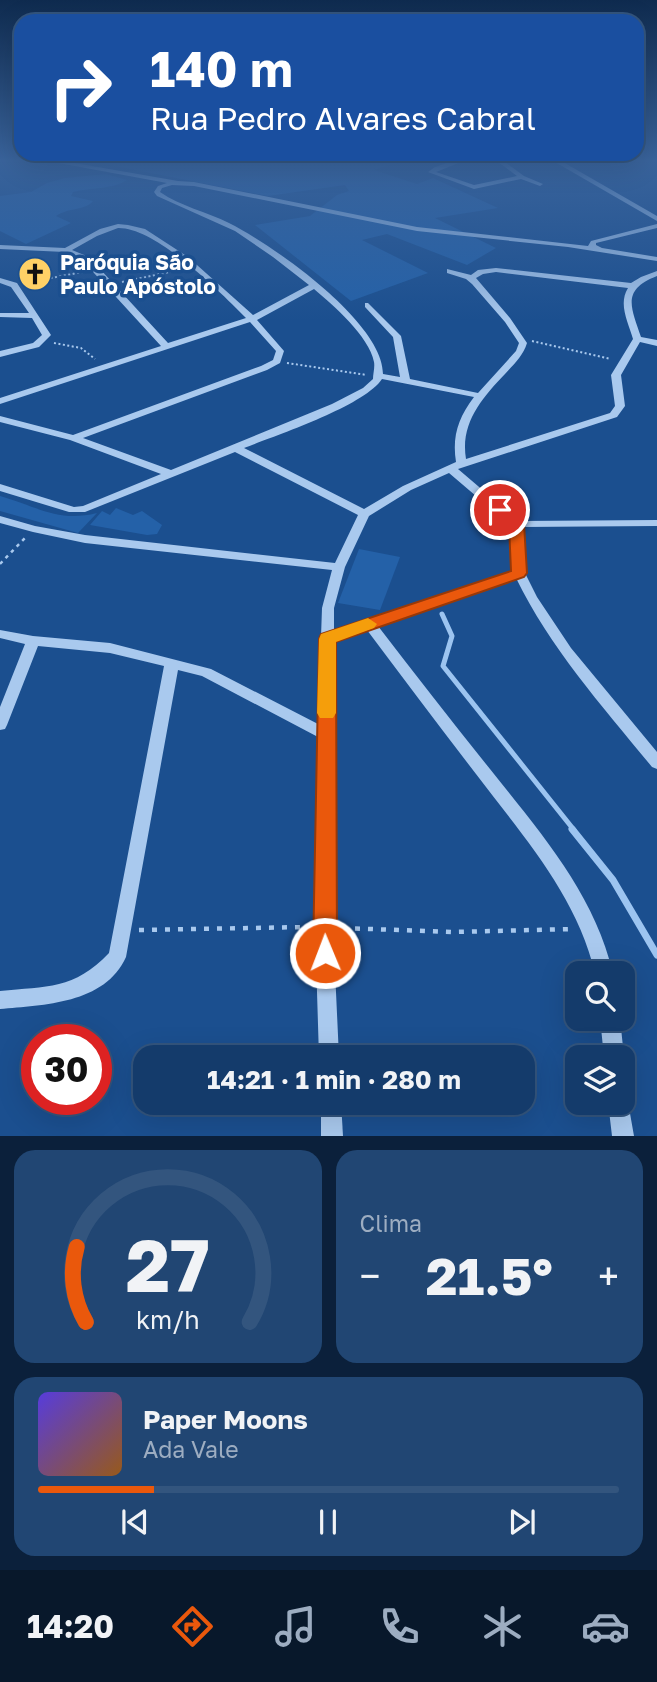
<!DOCTYPE html>
<html lang="pt">
<head>
<meta charset="utf-8">
<style>
  :root { --surface:#143b6b; --page:#214673; --text:#f1f3f6; --muted:#9dadc1; --line:#33557e; --accent:#ea580c }
  body { margin:0; font-family:"Golos Text",sans-serif; background:var(--page); color:var(--text); height:100vh; display:flex; flex-direction:column; font-size:26px; white-space:nowrap }
  * { box-sizing:border-box; margin:0 }
  p { font-size:23px; color:var(--muted) }
  .icon { flex:none; width:38px; height:38px; fill:none; stroke:currentColor; stroke-width:2; stroke-linecap:round; stroke-linejoin:round }
  .map { position:relative; height:1136px; overflow:hidden }
  .sheet { display:flex; flex-direction:column; gap:14px; padding:14px; background:#0b203b; flex:1 }
  .sheet>* { flex:none }
  .top-card { position:absolute; left:14px; top:14px; width:630px; height:147px; border-radius:21px; box-shadow:0 7px 28px #0002,0 0 0 2px var(--line); background:#1a4fa0; color:#fff; overflow:hidden }
  .controls { position:absolute; left:565px; top:961px; display:grid; gap:14px }
  .controls a { display:grid; place-items:center; width:70px; height:70px; border-radius:14px; background:var(--surface); box-shadow:0 7px 28px #0002,0 0 0 2px var(--line); font-size:35px }
  .speed { position:absolute; left:21px; top:1024px; display:flex; gap:14px; font-size:35px; font-weight:700; text-align:center }
  .speed>* { display:grid; place-content:center; width:91px; height:91px; border-radius:50%; background:var(--surface); box-shadow:0 7px 28px #0002,0 0 0 2px var(--line); line-height:1 }
  .speed .limit { border:10px solid #d22; background:#fff; color:#111 }
  .pin { position:absolute; display:grid; place-items:center; width:60px; height:60px; color:#fff; margin:-30px; border:4px solid #fff; border-radius:50%; box-shadow:0 2px 7px #0007 }
  .me { position:absolute; width:77px; margin:-38px; rotate:359deg; stroke-linejoin:round; filter:drop-shadow(0 0 5px #0008) }
  .turn { display:flex; align-items:center; gap:24px; height:147px; padding:0 21px; font-size:32px }
  .turn .icon { width:91px; height:91px; stroke-width:2.5 }
  .turn b { display:block; font-size:49px; line-height:60px }
  .big { font-size:52px; font-weight:700; line-height:1.1 }
  .sheet .widget { flex:1; display:flex; flex-direction:column; justify-content:center; gap:10px; min-width:0; padding:0 24px; border-radius:21px; background:var(--page) }
  .sheet .dial { align-items:center; gap:0 }
  .dial svg { height:182px; overflow:visible; fill:none; stroke:var(--line); stroke-width:7; stroke-linecap:round; text-anchor:middle }
  .dial text { fill:var(--text); stroke:none }
  .song { display:flex; align-items:center; gap:21px }
  .cover { width:84px; height:84px; border-radius:10px; background:linear-gradient(135deg,hsl(250 70% 55%),hsl(30 70% 35%)) }
  .played { height:7px; border-radius:4px; background:linear-gradient(90deg,var(--accent) 20%,var(--line) 20%) }
  .keys { display:flex; justify-content:space-around; direction:ltr }
  .heat { display:flex; justify-content:space-between; align-items:center; font-size:38px; direction:ltr }
  .sheet .tiles { flex:1; display:grid; gap:14px; grid-template-columns:1fr 1fr }
  .widget:last-child { grid-column:span 2 }
  .trip { position:absolute; left:133px; top:1045px; width:402px; height:70px; border-radius:21px; background:var(--surface); box-shadow:0 7px 28px #0002,0 0 0 2px var(--line); font-weight:700; line-height:70px; text-align:center }
  .tab-bar { display:flex; height:112px; justify-content:space-around; align-items:center; background:#08182b; color:var(--muted) }
  .tab-bar .icon { width:49px; height:49px }
  .tab-bar .current { color:var(--accent) }
  .tab-bar b { font-size:32px; color:var(--text) }
  .map>svg:first-child { display:block }
  .green { fill:#2461a8 }
  .lines { fill:none; stroke-linecap:round; stroke-linejoin:round }
  .stream-far1 { stroke:#9cc4f0; stroke-width:5 }
  .stream { stroke:#9cc4f0; stroke-width:7 }
  .path-far2 { stroke:#a9c9ee; stroke-width:2; stroke-dasharray:2 2.5; stroke-linecap:butt }
  .path-far1 { stroke:#a9c9ee; stroke-width:2.5; stroke-dasharray:3.5 4.5; stroke-linecap:butt }
  .path { stroke:#a9c9ee; stroke-width:4.5; stroke-dasharray:5 8; stroke-linecap:butt }
  .minor { fill:#a9c9ee; fill-rule:evenodd }
  .route { fill:#ea580c; stroke:#983908; stroke-width:2 }
  .slow { fill:#f59e0b }
  .labels { text-anchor:middle; dominant-baseline:central; stroke-width:7; stroke-linejoin:round; paint-order:stroke }
  .far-poi-label { font-size:21px; font-weight:bold; fill:#fff; stroke:#1b4f8f; text-anchor:start }
</style>
</head>
<body>
<div class="map">
<svg width="657" height="1136" viewBox="0 0 657 1136">
  <rect width="100%" height="100%" fill="#1b4f8f"/>
  <g class="green">
    <path d="M95 162H398L374 170 417 184 433 178 498 208 435 218 496 248 467 265 387 234 362 240 428 273 351 301 255 225 310 216 337 195 349 191 345 185 268 196Z"/>
    <path d="M106 174 127 180C111 190 92 187 73 192L71 196 93 201C85 211 69 207 56 216L71 223 26 244 0 231V196L31 192 47 183 65 178Z"/>
    <path d="M0 496C36 506 58 523 97 513L78 533 0 511Z"/>
    <path d="M116 508 133 515 142 511 162 525 157 534 147 535 90 525 102 511 110 515Z"/>
    <path d="M359 549 400 557 380 610 338 603Z"/>
  </g>
  <g class="lines">
    <path class="stream-far1" d="M442 614 452 636 443 666 574 830"/>
    <path class="stream" d="M572 829 613 880 657 955"/>
    <g class="path-far2">
      <path d="M122 282 184 269"/>
      <path d="M24 283 83 272"/>
      <path d="M532 341 611 359"/>
      <path d="M54 343 81 348 95 359"/>
      <path d="M287 363 367 375"/>
    </g>
    <path class="path-far1" d="M0 564 26 537"/>
    <g class="path">
      <path d="M342 928 453 932 573 929"/>
      <path d="M139 930 307 927"/>
    </g>
    <g class="minor">
      <path d="M53 162H69L178 181 194 182 417 227 588 246 591 241 657 224V228L596 243V245L602 248 657 257V261L568 247 417 231 194 186 172 185 162 188 160 192C180 206 207 212 229 223 273 245 383 322 383 374L400 377 393 337 365 307V303H368L401 336 410 379 478 393 516 351 519 343 505 322 472 284 466 279 447 273V269L471 275 478 270 496 268 631 283 641 277 657 271V276C621 290 631 307 641 337L657 340V346L640 342 621 375 625 406 617 417 458 469 519 521 657 520V526L522 527 525 573 537 597 571 648 657 752V769L652 767C603 707 550 648 516 578L378 626C415 674 452 722 490 769 540 832 594 893 613 973H595C577 896 523 836 476 774 439 726 403 678 367 630L334 641 333 927 339 1057H319L315 927 318 737 202 676 178 670 126 957C105 1004 43 1005 0 1009V991C47 986 74 990 109 953L164 666 110 653 38 646 7 725 5 729 0 730V707L25 644 0 638V630L33 636 110 643 211 669 318 724 322 608 332 570 85 543 33 532 0 523V516L35 526 85 535 335 563 358 515 235 452 85 512H69L0 491V484L74 507 83 506 161 474 70 440 0 422V416L73 435 261 366 273 360 276 351 250 322 0 404V398L161 346 83 261 65 252 0 249V245L65 248 100 229 118 224 128 225 145 229 188 257 253 315 309 285 273 257 235 231 157 196 154 192 158 186 167 183ZM118 228C156 227 220 292 246 318L168 343 89 257 72 250 97 236ZM496 272 628 288C618 304 628 322 633 339L611 375 615 406 610 413 466 459C460 423 482 398 505 374 514 364 523 356 527 343L510 318 476 278 483 274ZM314 289C333 305 369 336 374 362 375 367 373 374 373 379L363 388 332 404 171 470 83 438 267 370 280 363 284 351 257 320ZM382 379 474 397C458 418 452 437 456 462L403 486 364 509 244 448C277 435 364 406 382 379ZM449 473 510 525 513 571 334 632V608L345 567 369 516 411 490Z"/>
      <path d="M450 162H461L436 172 474 185 517 176 498 162H505L524 176 543 184 540 186 521 179 474 189 428 172 435 167Z"/>
      <path d="M555 162H563L657 216V221Z"/>
      <path d="M0 278 17 283 51 335 39 347 0 357V351L33 343 42 335 32 318 0 317V313H29L11 287 0 283Z"/>
      <path d="M600 1018H620L624 1057 623 1059V1057H604Z"/>
      <path d="M623 1094 628 1102 634 1136H612L608 1102H623Z"/>
      <path d="M321 1102H341L343 1136H321Z"/>
    </g>
  </g>
  <linearGradient id="sky" x2="0" y2="1"><stop stop-color="#0f2b4f"/><stop offset="0.5" stop-color="#39639b"/><stop offset="1" stop-color="#39639b" stop-opacity="0"/></linearGradient>
  <rect width="657" height="321" fill="url(#sky)"/>
  <path class="route" d="M500 506 505 507 524 524 527 573 524 577 336 642 337 953 333 961 325 964 317 961 313 953 319 639 321 634 511 571 509 526 492 510Z"/>
  <path class="slow" d="M368 618 377 624 374 628 336 642V713L333 718H320L317 713 319 639 321 634Z"/>
  <defs>
    <symbol id="church-disc" viewBox="-11 -11 22 22"><circle r="9.5" fill="#ffd166" stroke="#1b4f8f"/><path d="M-1.2-6h2.4v3.5h3.3v2.4h-3.3V6h-2.4V-.1h-3.3v-2.4h3.3Z" fill="#111"/></symbol>
  </defs>
  <g fill-rule="evenodd">
    <use href="#church-disc" x="16" y="255" width="38" height="38"/>
  </g>
  <g class="labels">
    <g class="far-poi-label">
      <text x="60" y="262">Paróquia São<tspan x="60" dy="24">Paulo Apóstolo</tspan></text>
    </g>
  </g>
</svg>
<div class="controls">
<a><svg class="icon" aria-label="search" viewBox="0 0 24 24"><circle cx="10" cy="10" r="6"/><path d="M15 15l6 6"/></svg></a>
<a><svg class="icon" aria-label="layers" viewBox="0 0 24 24"><path d="M12 4l9 5-9 5-9-5zM3 14l9 5 9-5"/></svg></a>
</div>
<div class="speed"><div class="limit">30</div></div>
<div class="pin" style="left:500px;top:510px;background:#d93025"><svg class="icon" aria-label="arrive" viewBox="0 0 24 24"><path d="M6 21V4h12l-3 4 3 4H6"/></svg></div>
<svg class="me" style="left:325px;top:953px" viewBox="-20 -20 40 40"><circle r="17" fill="#ea580c" stroke="#fff" stroke-width="3"/><path d="M0-11L8 9 0 5-8 9z" fill="#fff"/></svg>
<div class="trip">14:21 · 1 min · 280 m</div>
<div class="top-card">
<div class="turn"><svg class="icon" aria-label="right" viewBox="0 0 24 24"><path d="M7 20v-9h11M14 6l5 5-5 5"/></svg><div><b>140 m</b>Rua Pedro Alvares Cabral</div></div>
</div>
</div>
<section class="sheet">
<div class="tiles">
<div class="widget dial"><svg viewBox="0 0 100 80">
<path d="M14 69A42 42 0 1 1 86 69"/>
<path d="M14 69A42 42 0 0 1 10 36" stroke="#ea580c"/>
<text x="50" y="56" font-size="32" font-weight="700">27</text>
<text x="50" y="72" font-size="11">km/h</text>
</svg></div>
<div class="widget"><p>Clima</p>
<div class="heat"><a>−</a><b class="big">21.5°</b><a>+</a></div>
</div>
<div class="widget">
<div class="song"><i class="cover"></i><div><b>Paper Moons</b><p>Ada Vale</p></div></div>
<div class="played"></div>
<div class="keys"><svg class="icon" aria-label="previous" viewBox="0 0 24 24"><path d="M18 5L8 12l10 7zM5 5v14"/></svg><svg class="icon" aria-label="pause" viewBox="0 0 24 24"><path d="M8 5v14M16 5v14"/></svg><svg class="icon" aria-label="next" viewBox="0 0 24 24"><path d="M6 5l10 7-10 7zM19 5v14"/></svg></div>
</div>
</div>
</section>
<nav class="tab-bar">
<b>14:20</b>
<svg class="icon current" aria-label="directions" viewBox="0 0 24 24"><path d="M12 3l9 9-9 9-9-9zM9 14v-3h6M13 9l2 2-2 2"/></svg>
<svg class="icon" aria-label="music" viewBox="0 0 24 24"><path d="M9 18V5l10-2v13"/><circle cx="6" cy="18" r="3"/><circle cx="16" cy="16" r="3"/></svg>
<svg class="icon" aria-label="phone" viewBox="0 0 24 24"><path d="M5 4h4l2 5-3 2q2 4 5 5l2-3 5 2v4C11 20 4 13 5 4z"/></svg>
<svg class="icon" aria-label="climate" viewBox="0 0 24 24"><path d="M12 3v18M4 7l16 10M4 17L20 7"/></svg>
<svg class="icon" aria-label="car" viewBox="0 0 24 24"><path d="M5 17H2v-5l4-1 3-4h7l3 4 3 1v5h-3M9 17h6M6 11h13"/><circle cx="7" cy="17" r="2"/><circle cx="17" cy="17" r="2"/></svg>
</nav>
</body>
</html>
